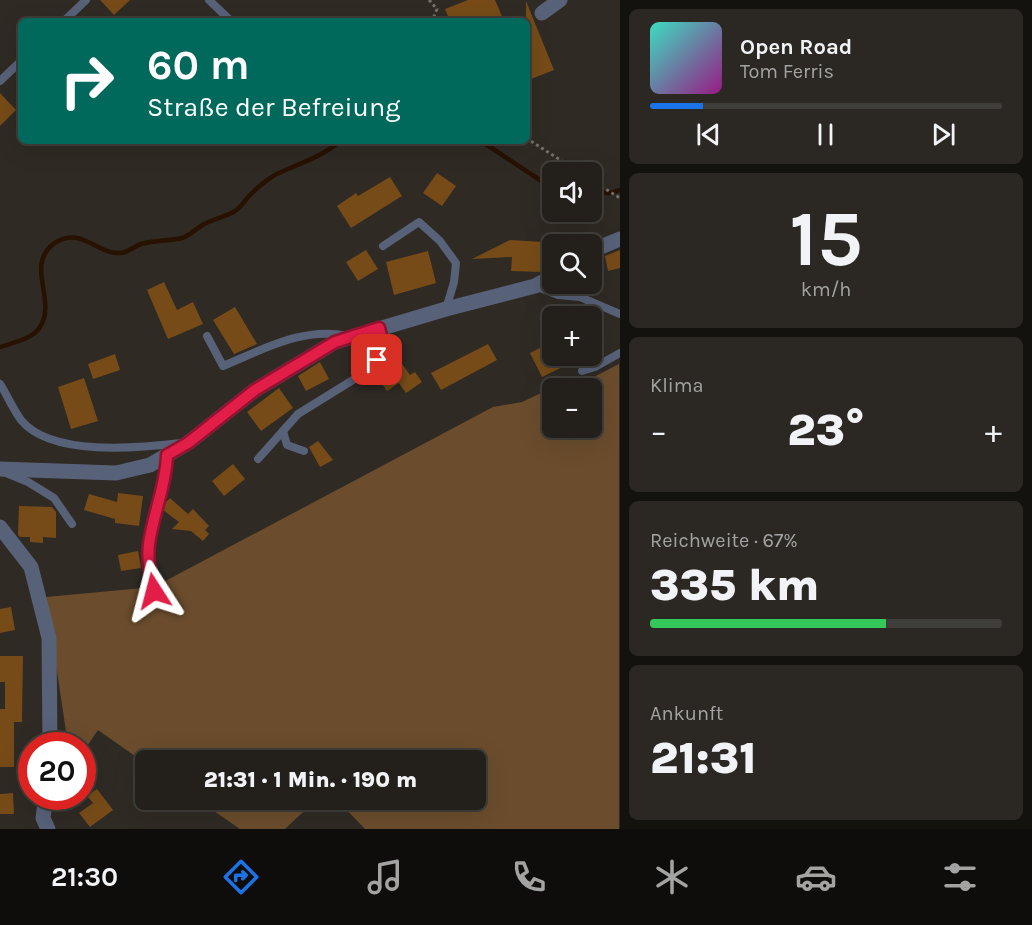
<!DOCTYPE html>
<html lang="de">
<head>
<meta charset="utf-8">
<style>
  :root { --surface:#23201b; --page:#2b2824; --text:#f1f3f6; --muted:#a3a3a3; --line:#403e3a; --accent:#1a73e8 }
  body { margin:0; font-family:Karla,sans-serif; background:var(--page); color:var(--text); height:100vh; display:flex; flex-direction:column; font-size:22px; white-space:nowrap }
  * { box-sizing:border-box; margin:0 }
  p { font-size:20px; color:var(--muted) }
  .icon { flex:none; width:33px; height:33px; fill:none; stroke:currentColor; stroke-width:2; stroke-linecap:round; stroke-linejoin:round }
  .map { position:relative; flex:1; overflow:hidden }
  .sheet { display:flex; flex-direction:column; gap:9px; padding:9px; background:#13120f; width:412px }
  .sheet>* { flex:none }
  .banner { position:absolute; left:18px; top:18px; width:512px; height:126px; border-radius:9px; box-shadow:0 6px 24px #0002,0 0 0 2px var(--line); background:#00695c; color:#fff; overflow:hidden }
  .controls { position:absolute; left:542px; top:162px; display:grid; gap:12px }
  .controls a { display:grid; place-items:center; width:60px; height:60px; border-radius:9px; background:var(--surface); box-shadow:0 6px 24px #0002,0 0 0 2px var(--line); font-size:30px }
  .speed { position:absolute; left:18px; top:732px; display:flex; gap:12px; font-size:30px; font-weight:700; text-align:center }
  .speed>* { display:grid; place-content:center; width:78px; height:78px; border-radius:50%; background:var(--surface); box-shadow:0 6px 24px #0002,0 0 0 2px var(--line); line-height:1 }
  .speed .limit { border:9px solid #d22; background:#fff; color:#111 }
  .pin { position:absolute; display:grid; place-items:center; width:51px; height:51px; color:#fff; margin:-26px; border-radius:12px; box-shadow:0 3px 9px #0006 }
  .me { position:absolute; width:66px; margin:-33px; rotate:351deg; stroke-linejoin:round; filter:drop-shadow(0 0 4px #0008) }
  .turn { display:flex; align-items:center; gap:21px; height:126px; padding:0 30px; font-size:27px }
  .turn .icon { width:78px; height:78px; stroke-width:2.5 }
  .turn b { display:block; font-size:42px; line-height:51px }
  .big { font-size:45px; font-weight:800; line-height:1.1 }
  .sheet .card { flex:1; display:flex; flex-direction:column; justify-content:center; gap:9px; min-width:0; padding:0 21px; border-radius:9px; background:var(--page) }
  .sheet .dial { align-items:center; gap:0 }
  .dial b { font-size:78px; line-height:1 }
  .song { display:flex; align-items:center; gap:18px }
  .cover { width:72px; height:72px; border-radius:9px; background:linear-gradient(135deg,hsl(170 70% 55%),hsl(310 70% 35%)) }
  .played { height:6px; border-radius:3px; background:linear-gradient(90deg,var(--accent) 15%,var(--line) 15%) }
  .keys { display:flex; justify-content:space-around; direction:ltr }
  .heat { display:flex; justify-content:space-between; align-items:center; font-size:33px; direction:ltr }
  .charge { height:9px; border-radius:4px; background:linear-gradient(90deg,#34c759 67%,var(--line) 0) }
  .trip { position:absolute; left:135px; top:750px; width:351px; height:60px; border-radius:9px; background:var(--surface); box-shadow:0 6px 24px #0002,0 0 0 2px var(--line); font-weight:800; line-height:60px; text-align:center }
  .dock { display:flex; height:96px; justify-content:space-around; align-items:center; background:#0e0d0b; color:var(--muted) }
  .dock .icon { width:42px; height:42px }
  .dock .current { color:var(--accent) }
  .dock b { font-size:27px; color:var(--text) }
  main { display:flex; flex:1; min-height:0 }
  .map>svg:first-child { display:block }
  .green { fill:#6b4d2d }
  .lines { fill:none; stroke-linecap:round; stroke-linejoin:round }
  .stream { stroke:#271200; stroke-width:4.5 }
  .building { fill:#764b18 }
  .path { stroke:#746f6a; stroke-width:3; stroke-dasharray:3 3; stroke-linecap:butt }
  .lane { stroke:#576178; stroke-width:8 }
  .street { stroke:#576178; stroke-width:15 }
  .route-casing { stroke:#92132f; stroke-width:15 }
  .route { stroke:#e11d48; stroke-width:10 }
</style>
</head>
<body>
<main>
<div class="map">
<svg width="620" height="829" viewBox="0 0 620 829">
  <rect width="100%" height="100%" fill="#2f2a24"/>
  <g class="green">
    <path d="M619 364V829H365L337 800H476V760H146L145 763 98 730 83 752 82 746 68 745 46 597 154 587 493 407 522 402 541 393 552 395V428H591V388H580L582 383Z"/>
    <path d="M198 800H316L285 829H240Z"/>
  </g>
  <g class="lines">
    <g class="stream">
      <path d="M481 141 552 188"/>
      <path d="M591 192 611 193 620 190"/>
      <path d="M0 347C12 343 33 339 40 327 57 301 26 267 52 245 82 222 100 260 125 252 131 250 135 246 141 244 154 240 169 241 182 238 190 236 194 230 201 226 211 219 224 218 235 211 241 208 245 200 250 195 258 187 266 180 275 175 297 164 321 158 340 141"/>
    </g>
  </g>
  <g class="building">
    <path d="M100 0H130L114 15Z"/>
    <path d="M468 0H495L504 21H450L445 9Z"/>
    <path d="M526 1 554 70 526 81Z"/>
    <path d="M0 93 16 110 0 126Z"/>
    <path d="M437 173 456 186 442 206 423 193Z"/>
    <path d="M390 177 402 196 351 228 337 206 356 193 358 196Z"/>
    <path d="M510 240 543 242 541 272 511 271 512 257 472 259Z"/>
    <path d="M366 250 378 269 358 281 346 262Z"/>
    <path d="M620 250V268L608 271 605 256Z"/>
    <path d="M428 251 436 283 394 295 386 262Z"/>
    <path d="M164 282 177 310 193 302 203 324 168 339 147 290Z"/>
    <path d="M235 307 257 344 234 354 213 320Z"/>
    <path d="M552 342V356H585L542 377 530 353Z"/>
    <path d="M488 344 497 360 441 390 431 373Z"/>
    <path d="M115 354 120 370 93 379 88 364Z"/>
    <path d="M398 358 410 375 415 372 422 382 406 393 399 383 387 391 375 374Z"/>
    <path d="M320 362 329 379 306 391 298 376Z"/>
    <path d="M84 378 98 421 71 429 58 387Z"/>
    <path d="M279 388 293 408 261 431 247 412Z"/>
    <path d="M318 441 333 460 320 467 309 447Z"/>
    <path d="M233 464 245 479 224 496 212 481Z"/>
    <path d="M118 493 143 496 139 526 115 523V519L84 510 89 494 117 502Z"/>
    <path d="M170 498 188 514 193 509 209 526 205 530 209 534 203 541 191 531 172 529 179 522 163 510 165 503Z"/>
    <path d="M19 506 52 507 56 512V538L43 537V543L30 542V537H20L18 535Z"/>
    <path d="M138 551 141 568 121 571 118 555Z"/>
    <path d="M11 607 15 630 0 633V609Z"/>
    <path d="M0 656H23L22 722H14V767H0V709H5V682H0Z"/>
    <path d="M97 789 113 810 90 827 79 813 93 803 87 796Z"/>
    <path d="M13 793 14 814H0V794Z"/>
  </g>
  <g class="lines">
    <g class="path">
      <path d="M429 0 437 9 432 21"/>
      <path d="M526 138 579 172"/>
      <path d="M591 180 620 198"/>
    </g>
    <g class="lane">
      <path d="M209 0 231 21"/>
      <path d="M64 21 86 0"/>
      <path d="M0 81 21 61"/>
      <path d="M383 246 419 222 440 241 456 263 454 282 446 309"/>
      <path d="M535 286 558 295 580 297 620 314"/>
      <path d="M207 336 223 366C262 350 304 326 347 336"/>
      <path d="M582 371 595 367 620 353"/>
      <path d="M0 384C7 395 13 409 21 420 51 457 139 448 181 443"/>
      <path d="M283 431 287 445 304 451"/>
      <path d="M258 459 298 414 369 370 385 351 379 328"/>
      <path d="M6 473 28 482 54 498 72 524"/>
      <path d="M154 591C150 576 147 560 149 544 153 514 166 486 167 455"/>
    </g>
    <g class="street">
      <path d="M542 13 560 0"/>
      <path d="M591 251 620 239"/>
      <path d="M0 469 116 473 150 465 188 443 255 390 335 342 446 309 535 286 552 277"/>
      <path d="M0 527 31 567 49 638 50 746"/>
      <path d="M46 796 43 818 48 829"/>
    </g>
  </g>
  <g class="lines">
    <defs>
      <path id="route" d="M154 591C150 576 147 560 149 544 153 514 166 486 167 455L188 443 255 390 335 342 379 328 385 351 377 360"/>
    </defs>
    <use href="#route" class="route-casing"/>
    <use href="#route" class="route"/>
  </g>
</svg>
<div class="controls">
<a><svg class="icon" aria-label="sound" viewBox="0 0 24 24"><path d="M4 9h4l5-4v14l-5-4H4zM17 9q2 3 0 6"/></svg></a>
<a><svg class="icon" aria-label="search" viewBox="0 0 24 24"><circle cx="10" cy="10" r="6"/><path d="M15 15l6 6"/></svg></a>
<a>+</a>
<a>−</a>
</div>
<div class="speed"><div class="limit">20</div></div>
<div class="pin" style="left:377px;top:360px;background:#d93025"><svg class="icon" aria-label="arrive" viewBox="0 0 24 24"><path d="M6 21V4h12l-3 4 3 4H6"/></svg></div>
<svg class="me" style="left:154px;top:591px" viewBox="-20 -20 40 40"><path d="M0-17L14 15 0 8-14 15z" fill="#e11d48" stroke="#fff" stroke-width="4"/></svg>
<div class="trip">21:31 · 1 Min. · 190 m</div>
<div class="banner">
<div class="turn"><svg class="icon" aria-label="right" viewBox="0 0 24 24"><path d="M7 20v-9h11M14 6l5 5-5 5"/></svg><div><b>60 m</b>Straße der Befreiung</div></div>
</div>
</div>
<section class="sheet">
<div class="card">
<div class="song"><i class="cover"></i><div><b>Open Road</b><p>Tom Ferris</p></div></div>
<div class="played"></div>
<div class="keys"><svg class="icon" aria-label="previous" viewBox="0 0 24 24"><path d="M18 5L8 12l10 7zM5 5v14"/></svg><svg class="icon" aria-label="pause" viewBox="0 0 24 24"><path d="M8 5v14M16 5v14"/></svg><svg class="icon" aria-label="next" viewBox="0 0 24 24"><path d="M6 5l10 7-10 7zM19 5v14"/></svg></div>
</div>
<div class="card dial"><b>15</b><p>km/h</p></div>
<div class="card"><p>Klima</p>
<div class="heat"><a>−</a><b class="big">23°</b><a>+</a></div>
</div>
<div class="card"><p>Reichweite · 67%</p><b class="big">335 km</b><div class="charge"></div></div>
<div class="card"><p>Ankunft</p><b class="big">21:31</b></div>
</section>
</main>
<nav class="dock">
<b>21:30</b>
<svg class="icon current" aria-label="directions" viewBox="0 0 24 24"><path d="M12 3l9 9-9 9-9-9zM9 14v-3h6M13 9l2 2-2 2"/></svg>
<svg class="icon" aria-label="music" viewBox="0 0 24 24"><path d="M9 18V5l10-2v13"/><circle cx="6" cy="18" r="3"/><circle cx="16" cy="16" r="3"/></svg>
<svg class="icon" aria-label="phone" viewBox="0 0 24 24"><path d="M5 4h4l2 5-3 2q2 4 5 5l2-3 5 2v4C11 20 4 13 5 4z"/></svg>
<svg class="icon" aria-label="climate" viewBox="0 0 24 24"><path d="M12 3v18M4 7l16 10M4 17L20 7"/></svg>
<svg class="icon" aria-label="car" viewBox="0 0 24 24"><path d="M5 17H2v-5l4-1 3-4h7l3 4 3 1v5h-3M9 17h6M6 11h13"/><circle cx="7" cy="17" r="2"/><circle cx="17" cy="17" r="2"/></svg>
<svg class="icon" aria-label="filters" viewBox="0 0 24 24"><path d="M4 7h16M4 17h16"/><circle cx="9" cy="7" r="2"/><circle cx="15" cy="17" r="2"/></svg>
</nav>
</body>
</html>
